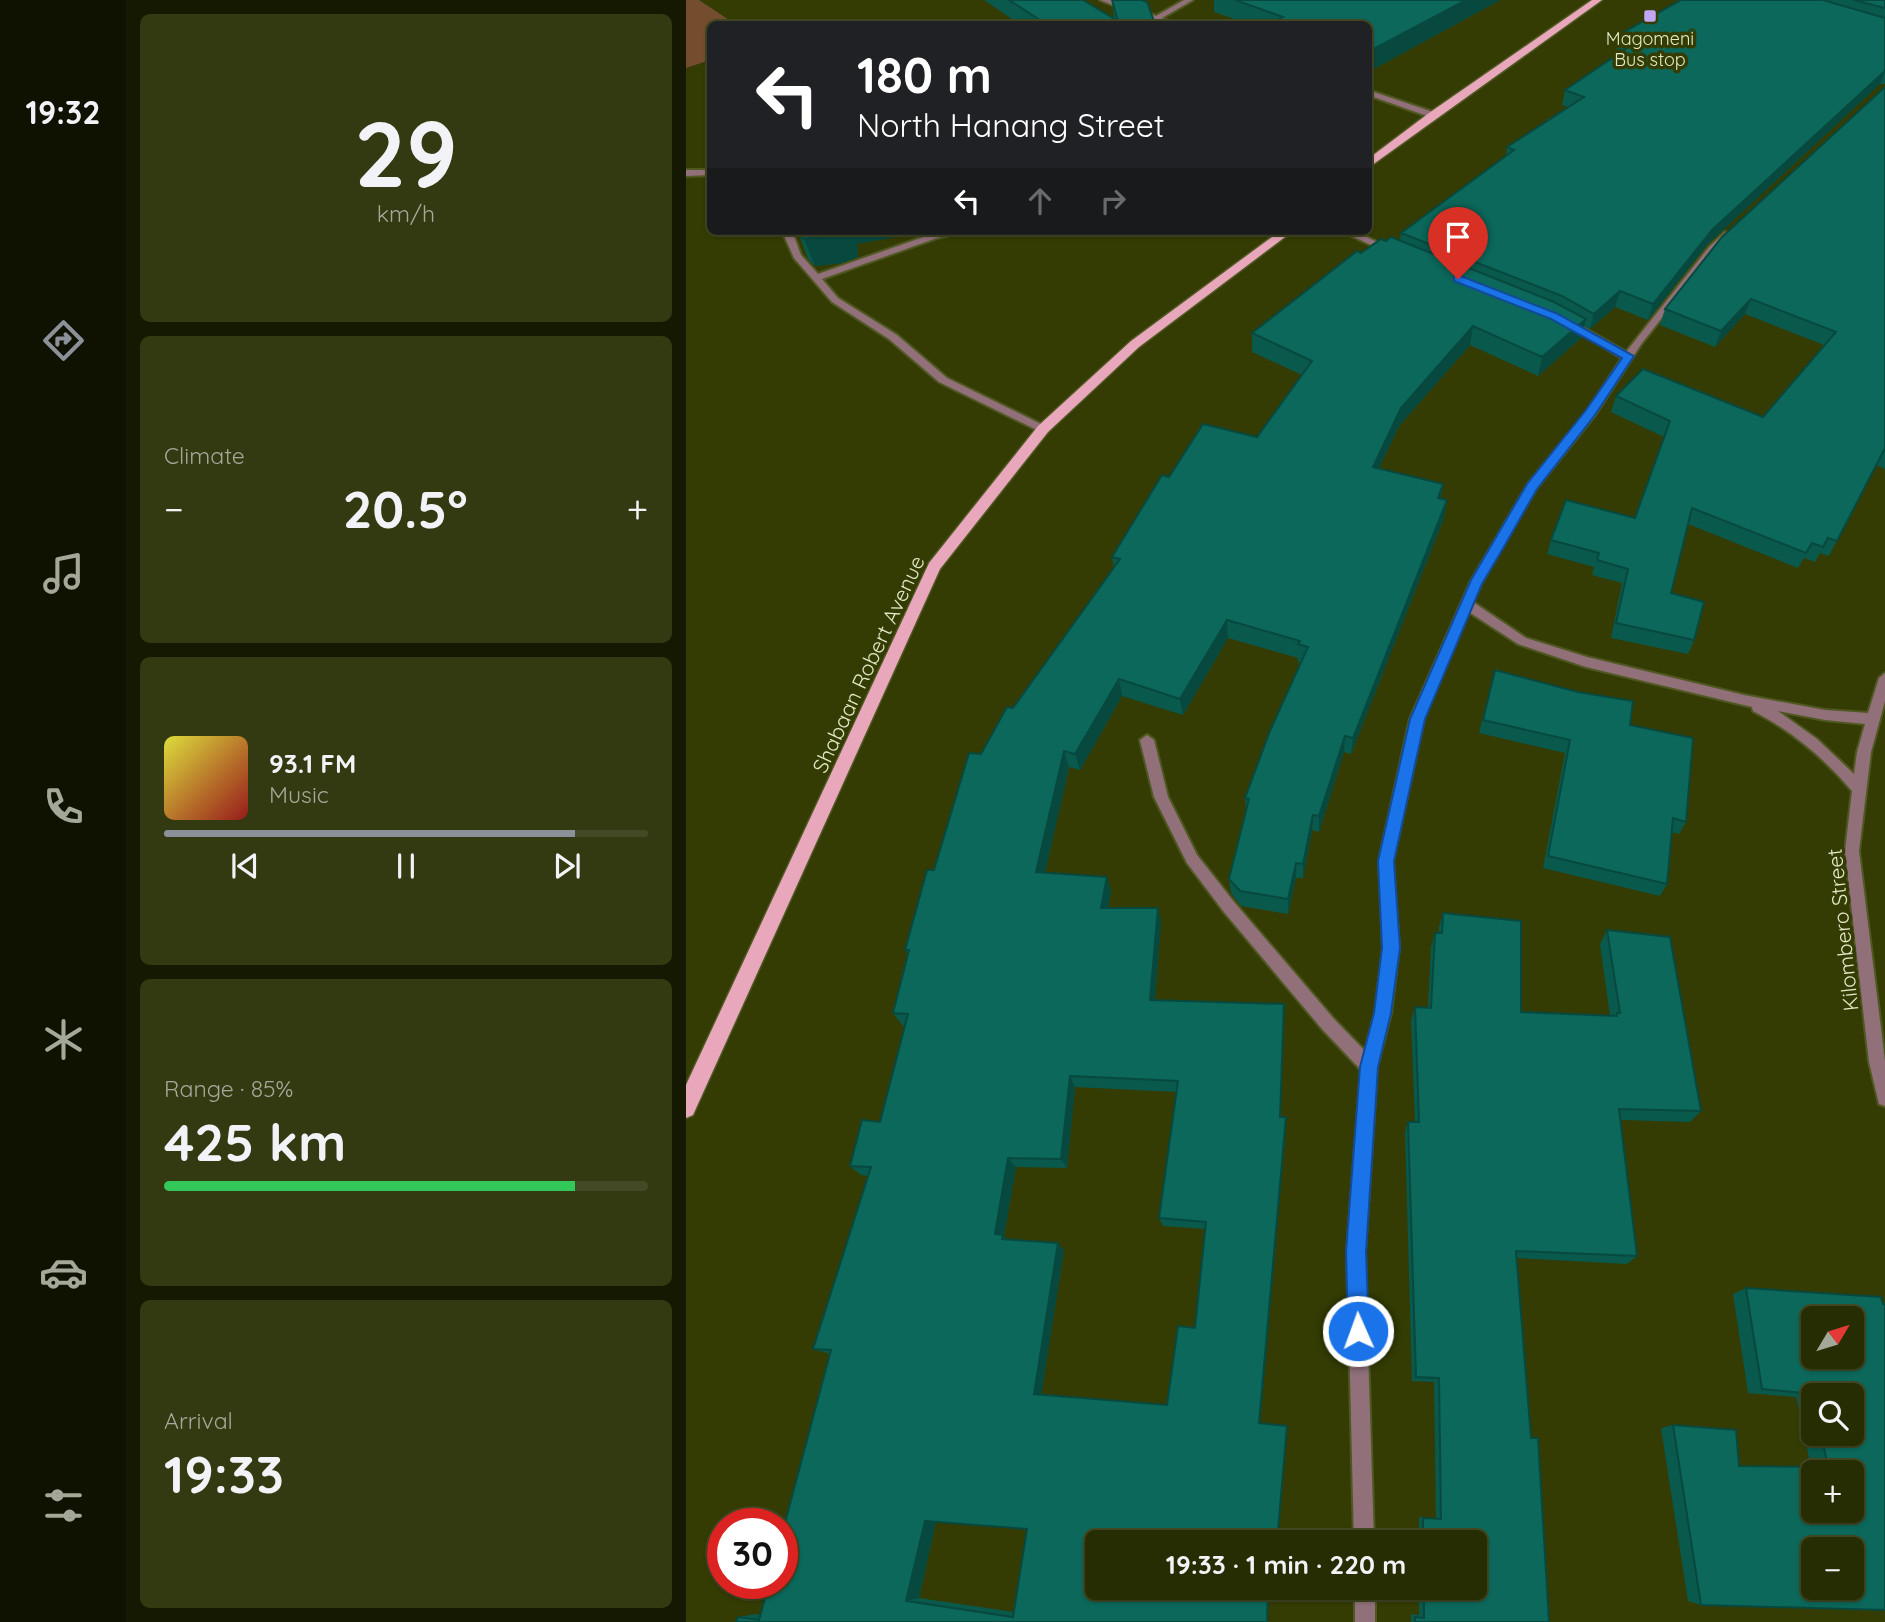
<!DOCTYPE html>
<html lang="en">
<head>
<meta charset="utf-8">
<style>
  :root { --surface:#272d02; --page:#333911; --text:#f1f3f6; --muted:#a4a899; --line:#434924; --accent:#8c9099 }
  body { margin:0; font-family:Quicksand,sans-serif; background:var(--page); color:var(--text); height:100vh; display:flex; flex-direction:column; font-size:26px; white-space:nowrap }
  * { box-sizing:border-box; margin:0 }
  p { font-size:23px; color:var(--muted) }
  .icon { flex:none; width:38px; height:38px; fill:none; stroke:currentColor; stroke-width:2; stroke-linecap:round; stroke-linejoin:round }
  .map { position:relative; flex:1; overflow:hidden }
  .drawer { display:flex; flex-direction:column; gap:14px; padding:14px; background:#151901; width:560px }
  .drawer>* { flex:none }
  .hud { position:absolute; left:21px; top:21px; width:665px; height:214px; border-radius:10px; box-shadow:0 2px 5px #0004,0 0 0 2px var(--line); background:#202124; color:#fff; overflow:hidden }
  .needle { width:46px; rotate:52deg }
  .buttons { position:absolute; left:1115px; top:1306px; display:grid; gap:14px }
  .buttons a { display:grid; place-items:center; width:63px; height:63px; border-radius:10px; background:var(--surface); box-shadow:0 2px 5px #0004,0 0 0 2px var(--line); font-size:35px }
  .speed { position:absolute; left:21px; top:1508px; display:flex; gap:14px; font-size:35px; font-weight:700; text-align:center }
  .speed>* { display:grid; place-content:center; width:91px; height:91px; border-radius:50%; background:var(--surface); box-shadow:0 2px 5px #0004,0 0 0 2px var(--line); line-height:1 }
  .speed .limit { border:10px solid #d22; background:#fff; color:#111 }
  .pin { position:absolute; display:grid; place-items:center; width:60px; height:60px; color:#fff; margin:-72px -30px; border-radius:50% 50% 50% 0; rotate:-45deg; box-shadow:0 0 7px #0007 }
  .pin .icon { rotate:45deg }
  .me { position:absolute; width:77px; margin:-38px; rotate:358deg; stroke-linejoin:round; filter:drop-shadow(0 0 5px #0008) }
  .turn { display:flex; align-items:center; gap:24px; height:147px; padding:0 35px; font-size:32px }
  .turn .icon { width:91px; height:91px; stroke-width:2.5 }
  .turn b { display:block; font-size:49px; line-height:60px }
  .lanes { display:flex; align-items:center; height:66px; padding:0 35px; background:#0003; justify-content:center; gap:35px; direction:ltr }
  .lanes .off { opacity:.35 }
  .big { font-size:52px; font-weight:700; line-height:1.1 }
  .drawer .tile { flex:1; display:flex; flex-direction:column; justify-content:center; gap:10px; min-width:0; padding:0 24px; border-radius:10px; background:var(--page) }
  .drawer .dial { align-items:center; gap:0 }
  .dial b { font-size:91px; line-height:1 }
  .song { display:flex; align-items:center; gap:21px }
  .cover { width:84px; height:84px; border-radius:10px; background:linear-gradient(135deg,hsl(60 70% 55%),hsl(0 70% 35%)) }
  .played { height:7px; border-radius:4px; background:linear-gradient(90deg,var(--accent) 85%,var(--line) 85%) }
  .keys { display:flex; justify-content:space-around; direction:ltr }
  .heat { display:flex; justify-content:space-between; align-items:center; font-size:38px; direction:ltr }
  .charge { height:10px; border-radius:5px; background:linear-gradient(90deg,#34c759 85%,var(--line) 0) }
  .trip { position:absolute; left:399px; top:1530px; width:402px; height:70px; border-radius:10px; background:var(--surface); box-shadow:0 2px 5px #0004,0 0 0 2px var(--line); font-weight:700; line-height:70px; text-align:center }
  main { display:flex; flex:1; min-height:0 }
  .menu { display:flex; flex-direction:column; width:126px; justify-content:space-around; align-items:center; background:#101201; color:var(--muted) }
  .menu .icon { width:49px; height:49px }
  .menu .current { color:var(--accent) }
  .menu b { font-size:32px; color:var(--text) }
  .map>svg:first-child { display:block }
  .green { fill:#744d2e }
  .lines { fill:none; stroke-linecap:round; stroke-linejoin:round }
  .lane-casing { stroke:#505822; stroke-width:4 }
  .street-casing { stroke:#505822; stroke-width:4 }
  .primary-casing { stroke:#505822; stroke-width:3 }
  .lane { fill:#91707a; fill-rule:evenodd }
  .street { fill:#91707a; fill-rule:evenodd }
  .primary { fill:#e9a7bc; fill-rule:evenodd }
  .wall { fill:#09594d; fill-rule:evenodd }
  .shaded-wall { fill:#08493f }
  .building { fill:#0b685a; stroke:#08493f; stroke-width:2; fill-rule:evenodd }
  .route { fill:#1a73e8; stroke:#114b97; stroke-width:2 }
  .poi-dot { fill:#c0a8f4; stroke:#343c03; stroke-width:2.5 }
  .labels { text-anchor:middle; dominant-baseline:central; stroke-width:7; stroke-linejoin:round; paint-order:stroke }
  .far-poi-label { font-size:18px; fill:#e1e9c6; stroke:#343c03 }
  .street-label { font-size:21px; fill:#e1e9c6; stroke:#343c03 }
</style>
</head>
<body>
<main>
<nav class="menu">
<b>19:32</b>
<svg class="icon current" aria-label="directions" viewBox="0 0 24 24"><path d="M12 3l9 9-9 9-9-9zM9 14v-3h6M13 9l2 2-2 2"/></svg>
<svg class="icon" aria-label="music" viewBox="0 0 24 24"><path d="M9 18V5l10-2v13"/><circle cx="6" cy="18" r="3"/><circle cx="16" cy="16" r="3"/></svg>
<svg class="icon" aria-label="phone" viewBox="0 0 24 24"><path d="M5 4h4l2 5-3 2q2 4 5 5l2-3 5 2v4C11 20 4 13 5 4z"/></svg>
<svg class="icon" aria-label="climate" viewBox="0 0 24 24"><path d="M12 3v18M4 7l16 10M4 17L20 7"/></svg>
<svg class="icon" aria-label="car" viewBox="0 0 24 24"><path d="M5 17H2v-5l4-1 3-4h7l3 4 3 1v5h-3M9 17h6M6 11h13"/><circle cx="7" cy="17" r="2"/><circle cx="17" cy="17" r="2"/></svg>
<svg class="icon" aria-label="filters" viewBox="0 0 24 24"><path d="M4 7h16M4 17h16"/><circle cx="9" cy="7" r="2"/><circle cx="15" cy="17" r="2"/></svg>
</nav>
<section class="drawer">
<div class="tile dial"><b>29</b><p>km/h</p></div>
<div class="tile"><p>Climate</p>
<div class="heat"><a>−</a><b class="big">20.5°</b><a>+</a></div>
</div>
<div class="tile">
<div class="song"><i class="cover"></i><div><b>93.1 FM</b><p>Music</p></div></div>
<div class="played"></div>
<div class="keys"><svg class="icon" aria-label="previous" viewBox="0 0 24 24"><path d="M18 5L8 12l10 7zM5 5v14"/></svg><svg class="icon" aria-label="pause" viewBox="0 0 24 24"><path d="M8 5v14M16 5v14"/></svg><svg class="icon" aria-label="next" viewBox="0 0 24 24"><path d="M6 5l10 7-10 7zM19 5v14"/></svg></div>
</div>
<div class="tile"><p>Range · 85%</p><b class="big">425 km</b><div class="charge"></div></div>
<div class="tile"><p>Arrival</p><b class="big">19:33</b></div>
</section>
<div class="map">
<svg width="1199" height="1622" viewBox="0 0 1199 1622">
  <rect width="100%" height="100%" fill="#343c03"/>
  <path class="green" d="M0 0H13L49 24H24V60L0 68Z"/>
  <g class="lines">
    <defs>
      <g id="lane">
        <path d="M0 170H24V175L0 176Z"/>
        <path d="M96 231H106L115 255 132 274 246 234 280 231 251 238 136 279 152 298 211 335 261 378 361 427V431H353L253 382 203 339 146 302 108 258Z"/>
      </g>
      <g id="street">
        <path d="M414 0H425L470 16 498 0H507L476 18 488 24 467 21Z"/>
        <path d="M682 90 750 113 751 115 744 117 682 95Z"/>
        <path d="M655 231H668L708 250 700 252Z"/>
        <path d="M1039 232 1047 234 1029 251 956 343 909 415 850 489 795 584 787 602 840 638 901 657 1058 695 1139 710 1182 713 1193 678 1199 673V701L1185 752 1173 851 1199 1061V1106L1193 1104 1183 1062 1159 851 1166 791C1138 758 1106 731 1067 711L1066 707 900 667 832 644 783 612 738 719 707 861 713 948 705 1013 691 1067 679 1252 688 1542H668L661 1252 675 1070 636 1029 538 912 501 863 468 797 454 740 461 735 468 740 482 797 511 855 548 902 648 1019 679 1051 689 1013 697 948 693 861 724 719 785 581 842 484 901 411 936 358 876 322 884 320 940 352 1023 247ZM1092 711 1139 720 1179 724 1171 752 1168 774 1131 739Z"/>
        <rect x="669" y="1587" width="20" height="35"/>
      </g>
      <g id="primary">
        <path d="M906 0H916L682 168V159L743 113Z"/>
        <path d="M594 231H607L453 347 362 432 254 569 7 1115 0 1118V1085L243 563 352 426 445 341Z"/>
      </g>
    </defs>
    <use href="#lane" class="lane-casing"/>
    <use href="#street" class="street-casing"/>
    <use href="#primary" class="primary-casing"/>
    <use href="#lane" class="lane"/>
    <use href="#street" class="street"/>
    <use href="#primary" class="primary"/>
  </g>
  <g class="wall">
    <path d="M298 0H397L428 18 426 0 469 24H333Z"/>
    <path d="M528 0H814L682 72V24H563L528 12Z"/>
    <path d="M995 0H1199V84H1194L1021 245 962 320 929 307 904 329 898 326 895 338 852 376 784 345 713 426 693 468 757 484 755 498 761 500 758 518 665 754 658 752 633 832 626 830 617 878H610L602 914 555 906 545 893 543 879 560 811 559 798 615 663 612 662V658L542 638 497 715 436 696 394 770 383 767 359 873 421 877 425 892 422 908H472L475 922 469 1000 594 1117 600 1127 574 1423 411 1542 581 1622H50L52 1617 70 1614 75 1615 144 1354 127 1349 183 1176 175 1175 164 1166 194 1122 219 1026H217L207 1013 222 954 219 950 248 870 295 754 428 568 426 557 483 477 571 437 616 375 566 352V333L675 253 700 241H714L715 233 820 156 821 147 882 107 876 105 879 90 937 51 930 49 933 35ZM389 1087 491 1092 473 1218 477 1226 519 1229 509 1328 481 1405 355 1394 378 1250 322 1240 318 1236 330 1167 381 1168ZM250 1522 341 1529 328 1612 233 1598Z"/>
    <path d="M1199 87V469L1190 465 1143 556 1134 553 1129 562 1118 558 1112 568 1002 524 985 593 1008 640 1002 654 925 638 936 583 906 575 908 567 861 554 865 540 949 518 978 437 925 412 930 396 1077 417 1138 345 1059 314 1029 347 974 325 979 309Z"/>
    <path d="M112 231 171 244 172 257 156 263 129 266 122 259Z"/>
    <path d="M809 670 944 725 1000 822 993 834 986 832 981 884 974 896 857 868 879 753 793 733Z"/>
    <path d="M757 913 835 1012 924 1016 914 944 921 930 1015 1111 1004 1122 935 1120 951 1256 941 1264 831 1258 845 1438 863 1622H725V1614L733 1615V1587H789V1542H733V1517L750 1519 748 1382 726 1381 719 1132 722 1122H729L725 1020 729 1007 742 1008 745 947 749 933H753V927Z"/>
    <path d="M1060 1288 1195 1297 1199 1610 1015 1605 1002 1601 975 1428 987 1425 1053 1466 1125 1467 1110 1397 1062 1393 1047 1294ZM1127 1395 1166 1433H1127Z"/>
  </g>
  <g class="shaded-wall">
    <path d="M780 0H814L682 72V52Z"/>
    <path d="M1199 71 1194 84 1021 245 962 320 967 304 1026 230Z"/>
    <path d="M158 231H244L171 244 172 257 156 263 129 266 118 239Z"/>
    <path d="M934 291 929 307 904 329 908 314Z"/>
    <path d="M1065 299 1059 314 1029 347 1035 331Z"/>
    <path d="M900 319 895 338 852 376 856 357Z"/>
    <path d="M787 326 784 345 713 426 685 485 687 467 715 408Z"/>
    <path d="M757 484 754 502 752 498Z"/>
    <path d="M761 500 758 518 665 754 667 738Z"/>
    <path d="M541 620 542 638 497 715 494 699Z"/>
    <path d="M433 679 436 696 394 770 389 754Z"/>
    <path d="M659 736 658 752 633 832V816Z"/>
    <path d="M378 751 383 767 356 887 350 872Z"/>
    <path d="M627 815 626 830 617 878V864Z"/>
    <path d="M610 863V878L602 914V899Z"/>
    <path d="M421 877 425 892 419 922 415 908Z"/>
    <path d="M472 908 475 922 468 1012 464 1000Z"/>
    <path d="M384 1076 389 1087 381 1168 375 1159Z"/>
    <path d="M600 1117V1127L574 1426 573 1423Z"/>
    <path d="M322 1158 330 1167 318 1236 325 1243 317 1242 309 1234Z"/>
    <path d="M372 1243 378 1250 355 1397 348 1394Z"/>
    <path d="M239 1521H250L233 1598 220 1601Z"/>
  </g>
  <g class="building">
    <path d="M323 0H397L432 21 426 0H455L461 2 469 24H360Z"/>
    <path d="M549 0H780L682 52V24H584L597 17Z"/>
    <path d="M995 0H1137L1199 18V71L1026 230 967 304 934 291 908 314 876 296 715 233 828 150 821 147 898 97 879 90 953 40 933 35Z"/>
    <path d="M1168 0H1199V8Z"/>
    <path d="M1199 87V450H1198L1151 541 1142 538 1137 547 1126 543 1120 553 1006 508 985 593 1018 602 1008 640 930 623 942 569 911 560 913 553 865 540 880 500 949 518 984 421 930 396 957 369 1077 417 1150 332 1065 299 1035 331 979 309 1036 237Z"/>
    <path d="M112 231H158L146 235 118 239Z"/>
    <path d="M705 237 868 302 900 319 856 357 787 326 715 408 687 467 757 484 752 498 761 500 667 738 659 736 633 816 627 815 617 864 610 863 602 899 554 891 543 879 563 799 559 798 584 731 622 647 612 644 614 641 541 620 494 699 433 679 389 754 378 751 350 872 421 877 415 908H472L464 1000 598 1004 594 1117H600L573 1423 601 1426 591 1542H411V1587H582L581 1622H50L52 1617 73 1620 83 1584H96V1534L145 1350 127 1349 185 1167 164 1166 176 1120 194 1122 222 1014 207 1013 223 950H219L241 870H248L283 753 295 754 321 707 327 708 434 559 426 557 476 475 483 477 517 424 571 437 626 361 566 333 671 251 675 253 695 239 700 241ZM384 1076 492 1081 473 1218 520 1222 509 1328 492 1326 481 1405 348 1394 372 1243 316 1239 317 1235 309 1234 322 1158 375 1159ZM239 1521 341 1529 327 1617 220 1601Z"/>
    <path d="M809 670 892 692 947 701 944 725 1007 738 1000 822 987 818 981 884 862 856 884 740 797 720Z"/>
    <path d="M757 913 835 921V1012L931 1016V1013H934L921 930 984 937 1015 1111 933 1109 951 1256 830 1251 845 1438H852L863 1622H729V1617L738 1618V1587H789V1542H737V1518L755 1519 753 1378 730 1377 722 1122H733L729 1007 745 1008 749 933H756Z"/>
    <path d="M1060 1288 1195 1297 1197 1304H1199V1610L1015 1605 987 1425 1050 1430 1053 1466 1142 1467 1135 1433H1166V1395H1127V1398L1126 1394 1076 1389ZM1127 1318H1166V1356H1127ZM1127 1472H1166V1510H1127ZM1127 1549H1166V1587H1127Z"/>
  </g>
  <path class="route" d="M772 275 872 314 948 356 909 415 851 489 819 545 796 584 739 719 708 861 714 948 705 1013 692 1067 680 1252 683 1331 680 1338 672 1342 665 1338 662 1331 660 1252 674 1067 688 1013 696 948 692 861 724 719 785 580 841 484 900 410 936 358 865 319 768 281V276Z"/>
  <rect class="poi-dot" x="957" y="9" width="14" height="14" rx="3.5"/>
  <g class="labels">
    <g class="far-poi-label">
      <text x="964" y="38">Magomeni<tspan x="964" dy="21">Bus stop</tspan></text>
    </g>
    <g class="street-label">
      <text transform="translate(182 664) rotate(-65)">Shabaan Robert Avenue</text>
      <text transform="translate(1156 930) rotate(-96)">Kilombero Street</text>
    </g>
  </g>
</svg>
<div class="buttons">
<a><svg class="needle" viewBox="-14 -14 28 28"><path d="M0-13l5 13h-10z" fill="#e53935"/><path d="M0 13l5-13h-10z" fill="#a4a899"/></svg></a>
<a><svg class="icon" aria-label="search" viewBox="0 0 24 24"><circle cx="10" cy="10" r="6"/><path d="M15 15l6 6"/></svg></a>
<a>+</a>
<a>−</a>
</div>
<div class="speed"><div class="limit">30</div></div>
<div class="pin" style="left:772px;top:279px;background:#d93025"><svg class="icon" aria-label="arrive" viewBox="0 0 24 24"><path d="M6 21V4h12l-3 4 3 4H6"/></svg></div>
<svg class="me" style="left:672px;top:1331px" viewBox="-20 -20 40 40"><circle r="17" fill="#1a73e8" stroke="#fff" stroke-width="3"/><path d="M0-11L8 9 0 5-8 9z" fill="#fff"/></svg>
<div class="trip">19:33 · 1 min · 220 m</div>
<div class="hud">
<div class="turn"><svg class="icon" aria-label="left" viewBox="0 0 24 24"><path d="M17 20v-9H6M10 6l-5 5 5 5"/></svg><div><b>180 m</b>North Hanang Street</div></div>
<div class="lanes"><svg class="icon" aria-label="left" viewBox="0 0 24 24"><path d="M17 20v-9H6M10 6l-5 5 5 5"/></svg><svg class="icon off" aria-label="ahead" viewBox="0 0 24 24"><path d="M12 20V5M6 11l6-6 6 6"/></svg><svg class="icon off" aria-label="right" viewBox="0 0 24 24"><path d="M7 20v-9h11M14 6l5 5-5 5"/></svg></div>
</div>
</div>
</main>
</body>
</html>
